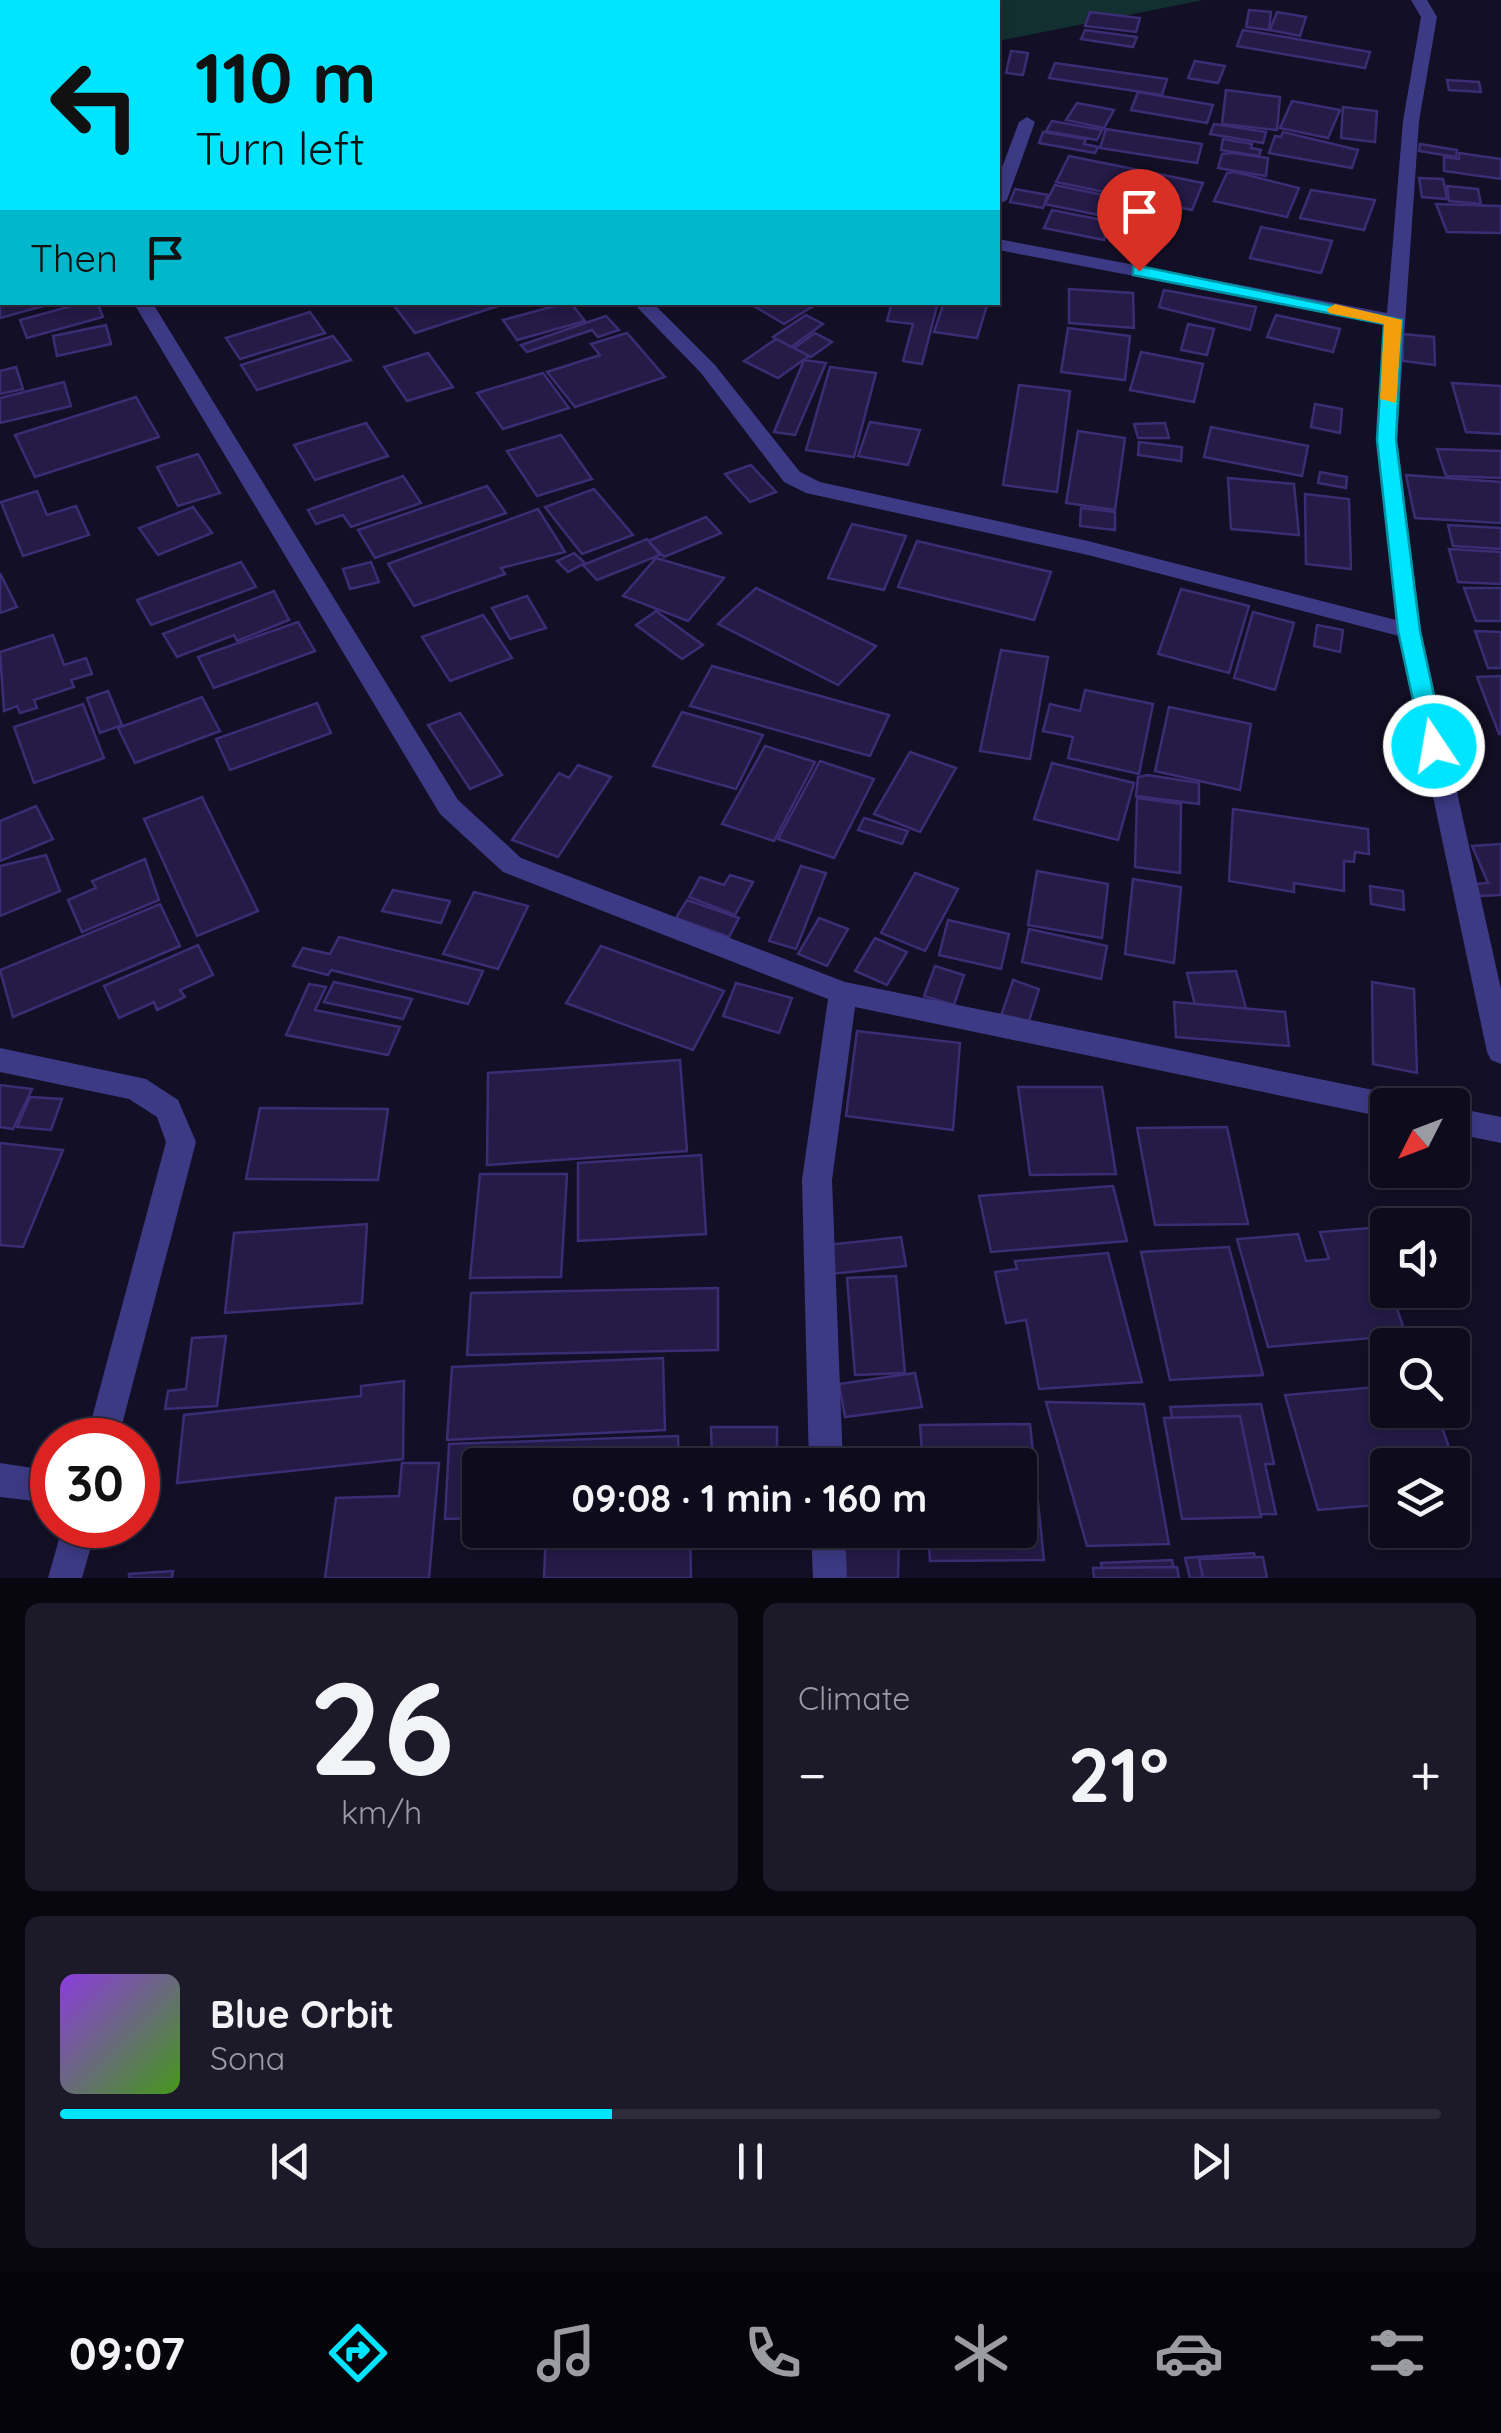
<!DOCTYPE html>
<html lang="en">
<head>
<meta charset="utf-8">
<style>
  :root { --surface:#0e0b1c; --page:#1c1929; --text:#f1f3f6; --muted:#9b9ba3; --line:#2e2b3b; --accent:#00e5ff }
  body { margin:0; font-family:Quicksand,sans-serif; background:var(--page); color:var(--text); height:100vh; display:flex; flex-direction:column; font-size:38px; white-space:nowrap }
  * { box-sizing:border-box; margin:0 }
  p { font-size:32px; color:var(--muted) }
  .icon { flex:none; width:55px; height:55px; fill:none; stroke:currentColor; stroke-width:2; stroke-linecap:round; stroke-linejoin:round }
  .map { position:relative; height:1578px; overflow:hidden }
  .details { display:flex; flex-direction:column; gap:25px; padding:25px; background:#08060f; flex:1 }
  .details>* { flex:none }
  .top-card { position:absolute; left:0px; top:0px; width:1000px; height:305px; box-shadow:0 5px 15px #0003,0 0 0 2px var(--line); background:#00e5ff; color:#111; overflow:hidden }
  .needle { width:65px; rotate:228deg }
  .tools { position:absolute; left:1370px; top:1088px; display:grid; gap:20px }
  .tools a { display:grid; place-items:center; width:100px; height:100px; border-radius:10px; background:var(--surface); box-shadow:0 5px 15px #0003,0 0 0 2px var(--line); font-size:50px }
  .speed { position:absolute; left:30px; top:1418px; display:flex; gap:20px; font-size:50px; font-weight:700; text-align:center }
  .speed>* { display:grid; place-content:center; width:130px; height:130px; border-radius:50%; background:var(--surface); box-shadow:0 5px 15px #0003,0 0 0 2px var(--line); line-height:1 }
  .speed .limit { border:15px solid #d22; background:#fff; color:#111 }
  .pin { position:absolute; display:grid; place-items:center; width:85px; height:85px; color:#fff; margin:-102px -42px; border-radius:50% 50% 50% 0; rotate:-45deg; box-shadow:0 0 10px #0007 }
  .pin .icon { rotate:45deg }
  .me { position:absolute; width:110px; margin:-55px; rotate:348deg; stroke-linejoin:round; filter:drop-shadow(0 0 8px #0008) }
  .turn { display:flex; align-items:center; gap:35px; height:210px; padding:0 30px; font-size:45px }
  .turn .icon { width:130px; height:130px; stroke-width:2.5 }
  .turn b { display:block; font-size:70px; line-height:85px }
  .then { display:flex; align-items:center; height:95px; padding:0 30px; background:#0003; gap:20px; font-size:38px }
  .big { font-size:75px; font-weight:700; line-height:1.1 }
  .details .widget { flex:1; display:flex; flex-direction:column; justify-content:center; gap:15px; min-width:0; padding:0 35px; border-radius:15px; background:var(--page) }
  .details .dial { align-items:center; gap:0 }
  .dial b { font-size:130px; line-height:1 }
  .song { display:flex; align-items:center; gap:30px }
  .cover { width:120px; height:120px; border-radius:15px; background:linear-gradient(135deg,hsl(270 70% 55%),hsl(100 70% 35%)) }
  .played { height:10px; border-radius:5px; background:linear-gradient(90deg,var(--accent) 40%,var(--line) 40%) }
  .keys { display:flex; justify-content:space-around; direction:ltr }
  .heat { display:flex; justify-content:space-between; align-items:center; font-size:55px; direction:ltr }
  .details .tiles { flex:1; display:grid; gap:25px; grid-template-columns:1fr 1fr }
  .widget:last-child { grid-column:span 2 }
  .trip { position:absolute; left:462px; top:1448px; width:575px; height:100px; border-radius:10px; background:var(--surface); box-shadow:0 5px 15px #0003,0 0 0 2px var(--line); font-weight:700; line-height:100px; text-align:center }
  .tabs { display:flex; height:160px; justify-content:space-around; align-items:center; background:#06040b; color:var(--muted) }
  .tabs .icon { width:70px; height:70px }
  .tabs .on { color:var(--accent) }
  .tabs b { font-size:45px; color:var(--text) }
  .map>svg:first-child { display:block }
  .green { fill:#12302f }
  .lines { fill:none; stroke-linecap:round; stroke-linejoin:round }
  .stream { fill:#0c2248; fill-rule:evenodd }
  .building { fill:#241b47; stroke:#3b2d73; stroke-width:2.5 }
  .minor { fill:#3d3a85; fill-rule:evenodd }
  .route { fill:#00e5ff; stroke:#0095a6; stroke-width:2.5 }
  .slow { fill:#f59e0b }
</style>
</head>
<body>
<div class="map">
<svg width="1501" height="1578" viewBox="0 0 1501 1578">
  <rect width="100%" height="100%" fill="#130f26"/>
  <path class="green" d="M0 0H1203L998 41V2H2L0 168Z"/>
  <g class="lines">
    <g class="stream">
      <path d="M461 0H487L483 2H460Z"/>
      <path d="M0 23 2 24V29H0Z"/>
    </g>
  </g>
  <g class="building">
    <path d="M1249 10 1271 12 1269 30 1246 27Z"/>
    <path d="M1090 12 1140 18 1136 32 1085 26Z"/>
    <path d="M1277 12 1306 17 1300 36 1270 30Z"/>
    <path d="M1085 30 1137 37 1133 47 1081 39Z"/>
    <path d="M1243 30 1291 38 1370 52 1365 68 1237 46Z"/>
    <path d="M1011 51 1028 53 1023 75 1006 73Z"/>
    <path d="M1195 61 1225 66 1218 83 1188 78Z"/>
    <path d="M1055 63 1167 79 1162 95 1049 78Z"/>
    <path d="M1447 80 1479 82 1481 92 1449 90Z"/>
    <path d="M1226 90 1280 97 1277 130 1222 124Z"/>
    <path d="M1138 92 1213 105 1207 123 1131 110Z"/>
    <path d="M1292 101 1340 110 1328 138 1280 128Z"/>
    <path d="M1077 103 1114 110 1104 128 1066 120Z"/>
    <path d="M1343 107 1377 111 1375 142 1341 138Z"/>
    <path d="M1052 121 1102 130 1097 140 1046 131Z"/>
    <path d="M1214 124 1266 132 1263 143 1210 134Z"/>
    <path d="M1106 129 1202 144 1197 163 1100 148Z"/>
    <path d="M1043 132 1086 139 1084 144 1098 147 1095 153 1039 143Z"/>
    <path d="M1283 132 1358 150 1352 168 1269 153 1275 136 1281 137Z"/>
    <path d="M1223 139 1252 144 1251 148 1261 150 1259 156 1221 150Z"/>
    <path d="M1420 144 1457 150 1456 157 1419 151Z"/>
    <path d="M1232 153 1268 158 1266 176 1218 168 1222 154Z"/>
    <path d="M1459 153 1501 159V179L1444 171V157L1459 159Z"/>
    <path d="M1069 156 1203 183 1192 210 1056 182Z"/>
    <path d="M1235 172 1299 188 1287 217 1214 201 1227 173Z"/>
    <path d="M1419 178 1443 179 1447 199 1422 197Z"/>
    <path d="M1055 185 1132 201 1123 220 1045 204Z"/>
    <path d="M1447 186 1478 189 1481 204 1449 201Z"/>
    <path d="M1015 189 1048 195 1043 208 1010 202Z"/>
    <path d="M1311 190 1375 200 1364 230 1300 218Z"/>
    <path d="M1133 201 1176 210 1170 224 1127 215Z"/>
    <path d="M1436 204 1501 206V233L1447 232Z"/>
    <path d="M1052 210 1112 222 1104 240 1044 228Z"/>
    <path d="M1261 227 1332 241 1321 273 1250 258Z"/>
    <path d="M0 281 2 302H58L0 318Z"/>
    <path d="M1069 289 1133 293 1134 328 1069 323Z"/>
    <path d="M1164 290 1256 307 1250 330 1159 307Z"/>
    <path d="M86 302H97L103 317 27 338 20 320Z"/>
    <path d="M391 302H495L498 306 415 333Z"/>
    <path d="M570 302 585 321 517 340 503 320Z"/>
    <path d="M747 302H820L784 324Z"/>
    <path d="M892 302H938L922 364 903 361 913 324 887 321Z"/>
    <path d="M944 302H988L977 338 934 332Z"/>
    <path d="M310 312 325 333 240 359 226 338Z"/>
    <path d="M806 315 823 324 791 347 773 337Z"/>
    <path d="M1276 315 1340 329 1333 352 1267 337Z"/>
    <path d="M606 316 619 330 598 337 592 330 527 352 521 345Z"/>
    <path d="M1188 324 1214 329 1207 355 1181 350Z"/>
    <path d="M106 325 111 344 57 356 53 336Z"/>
    <path d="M1068 328 1130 336 1125 380 1061 372Z"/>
    <path d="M627 333 665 377 575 407 547 372 600 355 591 344Z"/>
    <path d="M815 333 832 342 811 357 794 348Z"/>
    <path d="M1402 334 1434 337 1435 365 1403 361Z"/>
    <path d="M333 336 351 360 257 390 241 365Z"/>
    <path d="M776 339 809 356 778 378 744 361Z"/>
    <path d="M1141 352 1203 364 1194 402 1130 390Z"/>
    <path d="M428 353 453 387 407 401 384 367Z"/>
    <path d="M804 360 826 363 795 435 774 432Z"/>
    <path d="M16 367 23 389 0 394V371Z"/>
    <path d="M830 367 876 373 854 457 806 450Z"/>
    <path d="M543 373 569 408 503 429 477 393Z"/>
    <path d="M64 382 71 406 0 423V398Z"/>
    <path d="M1452 383 1501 386V434L1466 432Z"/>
    <path d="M1019 385 1070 391 1057 492 1003 485Z"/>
    <path d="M136 397 159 437 35 477 15 435Z"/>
    <path d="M1315 404 1342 409 1340 433 1311 427Z"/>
    <path d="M870 422 920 430 908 465 858 456Z"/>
    <path d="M366 423 388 456 315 480 294 445Z"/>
    <path d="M1165 423 1169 438H1138L1134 424Z"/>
    <path d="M1211 427 1308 446 1302 476 1204 457Z"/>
    <path d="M1078 431 1125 438 1115 510 1066 503Z"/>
    <path d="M561 435 592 479 537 496 507 451Z"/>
    <path d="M1139 442 1182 447 1181 461 1138 455Z"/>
    <path d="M1437 449 1501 451V478L1446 476Z"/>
    <path d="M198 454 220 493 178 506 157 467Z"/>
    <path d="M751 465 776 492 750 502 725 474Z"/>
    <path d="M1320 472 1347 477 1346 488 1318 483Z"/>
    <path d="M1406 475 1501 482V523L1415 518Z"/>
    <path d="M403 476 421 503 351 527 343 515 316 524 308 510Z"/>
    <path d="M1228 478 1294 484 1299 535 1231 529Z"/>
    <path d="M487 486 506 513 375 558 358 530Z"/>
    <path d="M594 489 633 535 582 554 545 507Z"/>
    <path d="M37 491 47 515 76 506 89 535 23 556 1 502Z"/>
    <path d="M1305 494 1349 499 1351 569 1306 564Z"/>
    <path d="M193 507 212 533 158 555 139 528Z"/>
    <path d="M1081 508 1115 512V530L1080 526Z"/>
    <path d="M538 509 565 552 501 568 505 574 414 606 388 564Z"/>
    <path d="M706 517 721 533 664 557 648 541Z"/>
    <path d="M852 524 906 536 884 590 828 578Z"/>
    <path d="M1448 525 1501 528V549L1453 546Z"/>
    <path d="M647 539 660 555 597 580 583 565Z"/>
    <path d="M917 541 1051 572 1034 620 898 587Z"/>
    <path d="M1449 549 1501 552V584L1458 582Z"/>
    <path d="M574 553 585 563 568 572 557 561Z"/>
    <path d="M656 558 724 578 688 621 623 596Z"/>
    <path d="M241 562 256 587 151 625 137 600Z"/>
    <path d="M371 562 379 582 350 589 343 569Z"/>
    <path d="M0 573 17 607 0 613Z"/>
    <path d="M756 588 876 646 838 685 718 624Z"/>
    <path d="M1464 588H1501V621H1476Z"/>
    <path d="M1181 589 1249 606 1229 673 1158 654Z"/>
    <path d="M274 591 289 620 237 641 234 635 177 657 163 634Z"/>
    <path d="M527 596 546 628 510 639 492 608Z"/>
    <path d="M656 611 703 645 682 659 636 625Z"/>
    <path d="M1253 612 1294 623 1275 690 1234 678Z"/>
    <path d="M483 615 512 658 450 681 422 637Z"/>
    <path d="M298 622 315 651 214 688 198 657Z"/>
    <path d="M1317 625 1343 630 1340 652 1314 646Z"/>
    <path d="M1475 631 1501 632V668H1488Z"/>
    <path d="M53 635 64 665 86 658 92 674 71 680 74 687 34 700 37 708 20 713 17 706 4 711 0 652Z"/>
    <path d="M1001 650 1048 657 1030 759 980 751Z"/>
    <path d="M712 666 889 715 870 756 690 706Z"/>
    <path d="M1501 676V733L1499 734 1477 677Z"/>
    <path d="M1085 690 1153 704 1139 774 1068 758 1073 737 1043 731 1050 704 1080 711Z"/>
    <path d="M108 691 122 725 100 733 87 698Z"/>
    <path d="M202 697 220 731 135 763 118 728Z"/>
    <path d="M317 703 331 733 230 770 216 739Z"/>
    <path d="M83 704 104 758 34 783 14 727Z"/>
    <path d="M1169 707 1251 724 1240 790 1155 771Z"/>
    <path d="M682 712 763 735 736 789 653 766Z"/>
    <path d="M460 713 502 775 470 789 428 725Z"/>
    <path d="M765 746 815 762 774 841 722 824Z"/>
    <path d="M910 752 956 768 920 832 874 814Z"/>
    <path d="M820 761 874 779 834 858 778 839Z"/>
    <path d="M1052 763 1134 783 1118 840 1034 819Z"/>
    <path d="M578 765 611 777 558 857 512 840 559 773 569 778Z"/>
    <path d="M1148 775 1199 783V804L1136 796 1138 777Z"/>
    <path d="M202 797 258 911 197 936 144 819Z"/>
    <path d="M1137 798 1181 804 1180 873 1135 867Z"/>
    <path d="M36 806 53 839 0 861V821Z"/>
    <path d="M1233 809 1368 829 1369 854 1355 852 1354 862 1344 861V891L1294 883V892L1229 881Z"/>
    <path d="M864 818 908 831 902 844 858 830Z"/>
    <path d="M1501 844V895L1480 896 1475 884 1488 883 1472 846Z"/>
    <path d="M46 855 60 891 0 916V866Z"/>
    <path d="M145 859 159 900 82 932 68 900 96 888 92 881Z"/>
    <path d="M801 866 826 873 796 949 769 941Z"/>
    <path d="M1037 871 1108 884 1102 938 1028 925Z"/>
    <path d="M915 873 958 889 925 951 881 933Z"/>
    <path d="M730 875 753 882 735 915 689 897 700 877 724 885Z"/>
    <path d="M1133 879 1181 887 1174 963 1125 954Z"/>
    <path d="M1370 886 1403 891 1404 910 1371 904Z"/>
    <path d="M393 890 450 901 441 923 382 911Z"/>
    <path d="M474 892 528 906 498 969 443 954Z"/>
    <path d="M687 900 739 918 729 937 676 918Z"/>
    <path d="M160 904 180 946 13 1017 0 970Z"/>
    <path d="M819 918 848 929 827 966 798 954Z"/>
    <path d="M948 920 1009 934 1001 969 939 955Z"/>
    <path d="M1029 929 1107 946 1101 979 1022 962Z"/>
    <path d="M339 937 483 971 468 1004 331 970 328 975 293 966 303 948 330 954Z"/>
    <path d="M875 938 907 952 887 985 855 971Z"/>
    <path d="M198 945 213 975 180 990 185 997 157 1010 154 1002 119 1018 104 986Z"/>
    <path d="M601 946 724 991 693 1050 566 1003Z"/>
    <path d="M935 966 964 975 954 1005 924 996Z"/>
    <path d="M1236 971 1248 1016 1198 1017 1187 973Z"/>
    <path d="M1013 980 1039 989 1028 1024 1001 1016Z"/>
    <path d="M334 982 412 999 403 1019 324 1002Z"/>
    <path d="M1372 982 1414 989 1417 1073 1373 1064Z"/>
    <path d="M736 983 792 998 779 1033 723 1016Z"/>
    <path d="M309 984 326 987 315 1010 400 1027 388 1055 286 1035Z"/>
    <path d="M1174 1002 1285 1012 1289 1046 1176 1037Z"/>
    <path d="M857 1031 960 1043 953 1130 846 1116Z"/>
    <path d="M680 1060 687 1151 487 1165 488 1073Z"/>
    <path d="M0 1085 32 1089 13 1129 0 1127Z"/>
    <path d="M1018 1087H1102L1116 1174 1030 1175Z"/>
    <path d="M30 1097 62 1099 51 1130 17 1127Z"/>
    <path d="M260 1108 388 1109 378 1180 246 1179Z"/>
    <path d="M1227 1127 1248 1224 1155 1225 1137 1128Z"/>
    <path d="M0 1143 63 1150 23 1247 0 1245Z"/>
    <path d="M701 1155 706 1234 578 1241V1163Z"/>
    <path d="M480 1174H567L561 1277 470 1278Z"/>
    <path d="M1113 1186 1127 1241 991 1252 979 1196Z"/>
    <path d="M1414 1219 1416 1225H1388V1248L1379 1221Z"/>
    <path d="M367 1224 362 1303 225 1313 234 1233Z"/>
    <path d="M1369 1228 1406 1335 1268 1347 1237 1239 1298 1234 1306 1261 1329 1259 1320 1232Z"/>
    <path d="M901 1237 906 1266 831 1274 826 1245Z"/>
    <path d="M1229 1247 1263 1375 1170 1380 1141 1252Z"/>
    <path d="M1108 1253 1142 1382 1039 1389 1026 1320 1006 1323 995 1272 1017 1269 1015 1261Z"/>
    <path d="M896 1276 905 1373 855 1375 847 1278Z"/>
    <path d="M718 1288V1350L467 1355 471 1293Z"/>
    <path d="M1400 1290H1444L1446 1298H1402Z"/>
    <path d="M226 1336 217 1406 165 1409 168 1391 186 1389 192 1338Z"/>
    <path d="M663 1358 665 1430 447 1440 452 1367Z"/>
    <path d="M915 1373 922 1407 845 1417 839 1384Z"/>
    <path d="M404 1381 403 1459 177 1483 184 1415 361 1396V1386Z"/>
    <path d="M1388 1386V1410H1436L1466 1496 1452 1497V1465H1388V1504L1318 1510 1285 1395Z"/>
    <path d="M1046 1402 1144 1404 1169 1544 1087 1546Z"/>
    <path d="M1261 1404 1274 1464H1265L1276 1514 1192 1516 1170 1407Z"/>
    <path d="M1240 1416 1261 1517 1182 1519 1164 1418Z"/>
    <path d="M1030 1424 1044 1560 930 1561 928 1530H1020V1465H923L920 1425Z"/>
    <path d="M711 1427H777V1465H712Z"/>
    <path d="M678 1436 679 1465H480V1518L445 1519 449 1444Z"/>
    <path d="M402 1463H439L429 1578H325L336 1498 399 1496Z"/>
    <path d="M546 1530H690L691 1578H544Z"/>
    <path d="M840 1530H899L898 1578H838Z"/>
    <path d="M1254 1553 1261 1578H1190L1185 1558Z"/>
    <path d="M1263 1557 1267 1578H1203L1199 1559Z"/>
    <path d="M1172 1560 1176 1578H1103L1101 1563Z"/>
    <path d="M1177 1567 1179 1578H1094L1093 1568Z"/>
    <path d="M173 1571 172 1578H129V1574Z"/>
  </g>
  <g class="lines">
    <g class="minor">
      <path d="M1411 0H1427L1437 17 1419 121 1397 440 1421 631 1501 989V1064L1491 1060 1487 1052 1399 636 1088 555 806 493 784 482 701 373 632 302H652L715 365 800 472 820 482 1088 541 1396 620 1377 440 1386 324 998 250V239L1387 313 1403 121 1421 17Z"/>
      <path d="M1027 117 1035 122 1007 200 998 205V178L1019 122Z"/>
      <path d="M133 302H152L458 800 521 858 845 982 1388 1093 1398 1097 1402 1105H1388V1118L855 1007 832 1180 843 1465H809L802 1180 828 999 503 872 440 814Z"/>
      <path d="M0 1048 146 1079 178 1100 196 1142 118 1440H86L166 1142 157 1117 129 1099 0 1072Z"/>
      <path d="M1452 1107 1501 1117V1143L1452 1133Z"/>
      <path d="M0 1463 52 1471V1503L0 1497Z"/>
      <path d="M63 1525H97L82 1578H48Z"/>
      <path d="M811 1530H845L847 1578H813Z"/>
    </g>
  </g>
  <path class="route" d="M1139 266 1402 320 1396 440 1420 631 1445 746 1442 752H1426L1423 746 1398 631 1377 440 1384 324 1133 275V267Z"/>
  <path class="slow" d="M1335 304 1402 320 1396 403 1380 399 1384 324 1329 313 1327 309Z"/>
</svg>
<div class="tools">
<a><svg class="needle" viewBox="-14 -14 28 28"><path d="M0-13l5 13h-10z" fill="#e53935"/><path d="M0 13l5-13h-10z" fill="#9b9ba3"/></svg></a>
<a><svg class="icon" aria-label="sound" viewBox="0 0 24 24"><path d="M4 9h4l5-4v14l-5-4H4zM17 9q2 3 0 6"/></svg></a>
<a><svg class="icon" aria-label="search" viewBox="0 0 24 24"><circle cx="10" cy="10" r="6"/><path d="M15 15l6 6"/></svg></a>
<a><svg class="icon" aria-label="layers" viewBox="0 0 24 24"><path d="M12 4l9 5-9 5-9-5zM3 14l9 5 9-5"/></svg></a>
</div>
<div class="speed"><div class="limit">30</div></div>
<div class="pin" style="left:1139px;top:271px;background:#d93025"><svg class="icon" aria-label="arrive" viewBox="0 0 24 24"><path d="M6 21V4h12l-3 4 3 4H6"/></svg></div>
<svg class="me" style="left:1434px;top:746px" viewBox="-20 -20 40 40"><circle r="17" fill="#00e5ff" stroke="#fff" stroke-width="3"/><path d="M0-11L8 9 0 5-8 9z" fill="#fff"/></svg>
<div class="trip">09:08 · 1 min · 160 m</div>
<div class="top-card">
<div class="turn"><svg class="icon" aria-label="left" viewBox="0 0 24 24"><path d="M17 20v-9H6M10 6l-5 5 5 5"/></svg><div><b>110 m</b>Turn left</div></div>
<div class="then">Then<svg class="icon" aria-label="arrive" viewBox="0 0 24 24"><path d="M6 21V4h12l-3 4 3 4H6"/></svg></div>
</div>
</div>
<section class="details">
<div class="tiles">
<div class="widget dial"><b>26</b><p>km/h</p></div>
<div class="widget"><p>Climate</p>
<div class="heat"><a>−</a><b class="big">21°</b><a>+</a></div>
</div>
<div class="widget">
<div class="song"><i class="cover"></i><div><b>Blue Orbit</b><p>Sona</p></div></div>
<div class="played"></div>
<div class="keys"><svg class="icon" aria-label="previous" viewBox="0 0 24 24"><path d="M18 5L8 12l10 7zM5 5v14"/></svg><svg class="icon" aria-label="pause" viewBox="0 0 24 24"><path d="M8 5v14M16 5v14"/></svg><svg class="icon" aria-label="next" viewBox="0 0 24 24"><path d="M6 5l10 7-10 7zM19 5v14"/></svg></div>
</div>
</div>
</section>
<nav class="tabs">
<b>09:07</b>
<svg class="icon on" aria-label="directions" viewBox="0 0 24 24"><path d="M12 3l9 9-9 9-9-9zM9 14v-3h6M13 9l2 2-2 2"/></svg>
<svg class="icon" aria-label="music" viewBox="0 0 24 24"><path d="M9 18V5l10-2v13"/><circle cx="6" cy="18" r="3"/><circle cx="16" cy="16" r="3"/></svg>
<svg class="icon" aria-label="phone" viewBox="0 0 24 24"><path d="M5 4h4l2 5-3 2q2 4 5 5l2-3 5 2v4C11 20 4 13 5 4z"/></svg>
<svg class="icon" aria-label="climate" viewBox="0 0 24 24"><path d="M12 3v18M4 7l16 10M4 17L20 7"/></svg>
<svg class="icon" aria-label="car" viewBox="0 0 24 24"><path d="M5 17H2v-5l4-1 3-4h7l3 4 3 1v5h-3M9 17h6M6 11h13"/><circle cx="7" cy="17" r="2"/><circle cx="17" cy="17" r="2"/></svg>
<svg class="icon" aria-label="filters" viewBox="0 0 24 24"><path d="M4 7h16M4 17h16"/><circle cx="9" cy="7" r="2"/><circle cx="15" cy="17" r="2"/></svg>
</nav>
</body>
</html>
